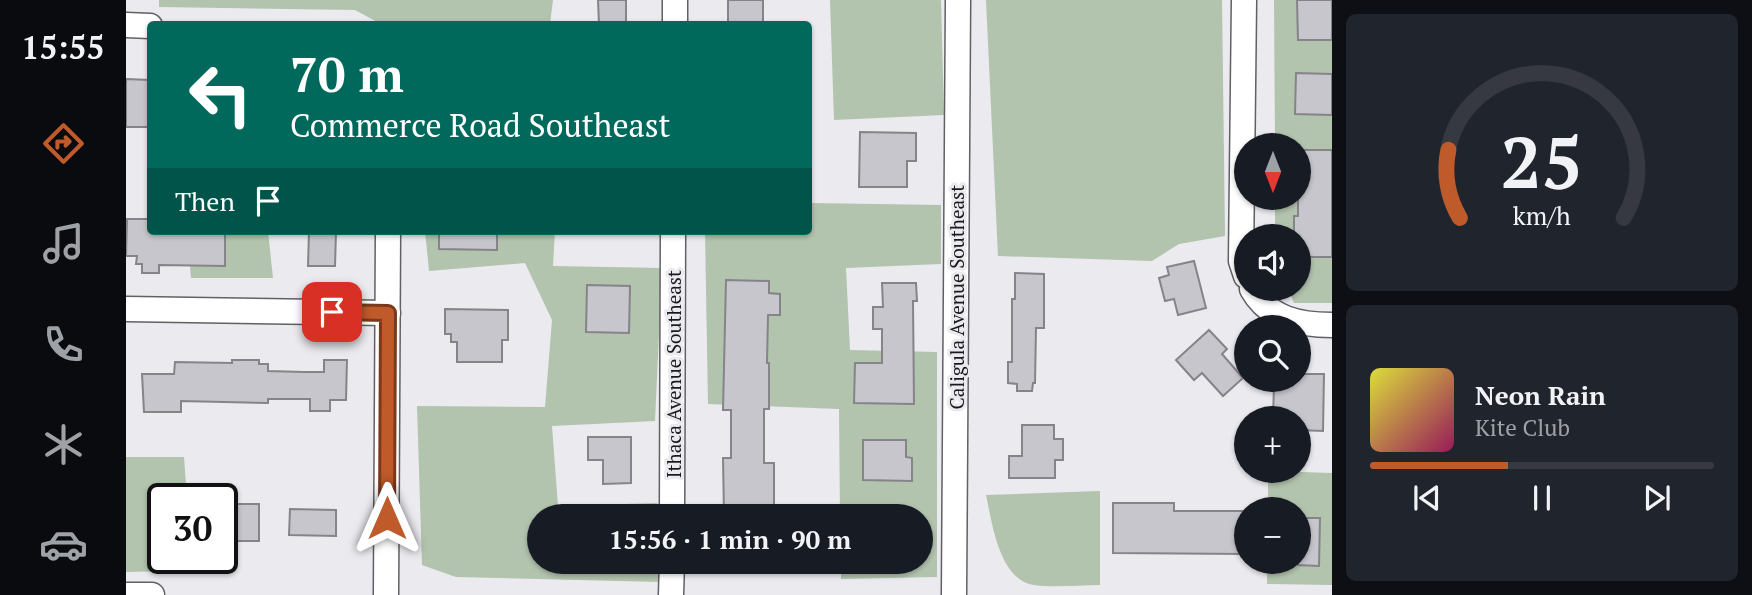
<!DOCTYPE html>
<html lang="en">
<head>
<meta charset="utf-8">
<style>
  :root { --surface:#171b24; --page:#20242c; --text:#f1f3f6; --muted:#9ea1a6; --line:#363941; --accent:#bf5a2b }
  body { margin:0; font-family:"PT Serif",serif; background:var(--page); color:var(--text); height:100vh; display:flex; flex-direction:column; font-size:26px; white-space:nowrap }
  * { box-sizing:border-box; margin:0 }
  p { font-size:23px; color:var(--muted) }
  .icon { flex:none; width:38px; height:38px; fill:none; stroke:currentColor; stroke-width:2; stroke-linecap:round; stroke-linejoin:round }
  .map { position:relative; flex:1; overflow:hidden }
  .panel { display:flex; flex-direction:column; gap:14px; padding:14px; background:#0d0f14; width:420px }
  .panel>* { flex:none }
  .hud { position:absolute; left:21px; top:21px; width:665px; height:214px; border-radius:7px; box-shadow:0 2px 5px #0004; background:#00695c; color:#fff; overflow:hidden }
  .needle { width:46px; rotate:180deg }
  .fabs { position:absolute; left:1108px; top:133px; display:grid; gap:14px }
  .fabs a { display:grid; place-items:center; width:77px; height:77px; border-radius:50%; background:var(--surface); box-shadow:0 2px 5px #0004; font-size:35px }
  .speed { position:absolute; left:21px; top:483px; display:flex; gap:14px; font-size:35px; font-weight:700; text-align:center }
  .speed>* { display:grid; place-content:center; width:91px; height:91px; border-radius:50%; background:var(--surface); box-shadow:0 2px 5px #0004; line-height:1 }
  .speed .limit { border:4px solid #111; border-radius:10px; background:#fff; color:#111 }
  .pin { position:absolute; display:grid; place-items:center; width:60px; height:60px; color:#fff; margin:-30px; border-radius:14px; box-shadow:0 4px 10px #0006 }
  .me { position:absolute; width:77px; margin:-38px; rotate:0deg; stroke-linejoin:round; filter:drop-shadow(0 0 5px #0008) }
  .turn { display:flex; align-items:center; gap:24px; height:147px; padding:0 28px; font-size:32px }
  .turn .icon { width:91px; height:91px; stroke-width:2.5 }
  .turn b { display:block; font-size:49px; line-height:60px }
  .then { display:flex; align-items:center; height:66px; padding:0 28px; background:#0003; gap:14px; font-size:26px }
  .panel .card { flex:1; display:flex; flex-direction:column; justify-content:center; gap:10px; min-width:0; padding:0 24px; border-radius:10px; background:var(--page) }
  .panel .dial { align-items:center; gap:0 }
  .dial svg { height:182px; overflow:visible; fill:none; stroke:var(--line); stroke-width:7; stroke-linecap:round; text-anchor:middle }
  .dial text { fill:var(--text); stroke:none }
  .song { display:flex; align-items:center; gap:21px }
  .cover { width:84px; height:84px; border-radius:10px; background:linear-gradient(135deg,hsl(60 70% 55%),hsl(330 70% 35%)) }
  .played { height:7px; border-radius:4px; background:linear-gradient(90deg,var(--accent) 40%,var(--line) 40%) }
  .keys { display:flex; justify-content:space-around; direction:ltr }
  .trip { position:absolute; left:401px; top:504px; width:406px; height:70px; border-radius:35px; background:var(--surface); box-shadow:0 2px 5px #0004; font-weight:700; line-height:70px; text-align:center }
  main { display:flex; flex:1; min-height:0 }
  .tab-bar { display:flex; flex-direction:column; width:126px; justify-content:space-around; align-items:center; background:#090b0e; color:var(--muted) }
  .tab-bar .icon { width:49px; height:49px }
  .tab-bar .active { color:var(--accent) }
  .tab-bar b { font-size:32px; color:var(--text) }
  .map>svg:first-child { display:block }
  .green { fill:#b2c3ae }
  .building { fill:#c7c6cc; stroke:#858489; stroke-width:2 }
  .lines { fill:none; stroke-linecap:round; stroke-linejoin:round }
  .street-casing { stroke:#606065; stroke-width:27 }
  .street { stroke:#fff; stroke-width:24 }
  .route-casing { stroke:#7c3a1c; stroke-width:18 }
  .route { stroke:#bf5a2b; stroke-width:12 }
  .labels { text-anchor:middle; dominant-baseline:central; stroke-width:6; stroke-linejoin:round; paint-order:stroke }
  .street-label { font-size:19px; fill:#1a1a1c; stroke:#eaeaef }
</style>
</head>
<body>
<main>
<nav class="tab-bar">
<b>15:55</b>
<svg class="icon active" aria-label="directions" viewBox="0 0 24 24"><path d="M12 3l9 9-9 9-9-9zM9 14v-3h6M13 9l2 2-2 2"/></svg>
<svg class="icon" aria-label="music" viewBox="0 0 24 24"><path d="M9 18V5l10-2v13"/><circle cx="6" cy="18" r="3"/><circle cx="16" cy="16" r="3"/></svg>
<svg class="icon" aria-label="phone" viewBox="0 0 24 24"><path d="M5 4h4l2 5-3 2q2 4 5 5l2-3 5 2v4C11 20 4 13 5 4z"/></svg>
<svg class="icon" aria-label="climate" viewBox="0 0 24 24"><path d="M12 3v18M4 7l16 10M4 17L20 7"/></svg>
<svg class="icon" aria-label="car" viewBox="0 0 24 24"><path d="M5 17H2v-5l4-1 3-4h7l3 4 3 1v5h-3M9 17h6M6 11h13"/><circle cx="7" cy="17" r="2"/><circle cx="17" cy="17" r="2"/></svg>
</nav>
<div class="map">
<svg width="1206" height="595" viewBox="0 0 1206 595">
  <rect width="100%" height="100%" fill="#eaeaef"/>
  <g class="green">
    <path d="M33 0H427L424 24H255L229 10 33 7Z"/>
    <path d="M704 0H815L818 115 708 120Z"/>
    <path d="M860 0H1096L1099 236 1053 244 1026 261 872 256Z"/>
    <path d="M1148 0H1206V303H1168L1162 289H1172V236H1149V198H1172V145H1149Z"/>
    <path d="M683 203 815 205V264L720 268 724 350 811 352V577L715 579V562H794V516H714L713 409 582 404 579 231H682Z"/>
    <path d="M61 231H142L147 278H65Z"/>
    <path d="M299 231H429L427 266 536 268 529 421 426 426 432 506 531 503V516H413V562H532L533 582 330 577 296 565 291 406 419 407 426 320 399 263 303 271Z"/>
    <path d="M0 457H58L61 499H37V558H56L49 571 0 572Z"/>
    <path d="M1142 471 1206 473V585L1141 584V562H1172V509H1142Z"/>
    <path d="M974 491V585C953 585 929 588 908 585 873 580 866 522 860 495Z"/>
  </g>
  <g class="building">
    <path d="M472 0H500V24H473Z"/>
    <rect x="602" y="0" width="35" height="24"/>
    <path d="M1171 0H1206V40H1172Z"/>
    <path d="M1170 73 1206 74V115L1169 114Z"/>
    <path d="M0 79 24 80V127H0Z"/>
    <path d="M734 132 790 133V161H781V187H733Z"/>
    <path d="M1172 150H1206V257H1172V236H1168V216H1172Z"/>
    <path d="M1 219H24V231H99V266L33 265V273H16V264H10L11 256H0Z"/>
    <path d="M183 231H210L209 266H182Z"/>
    <path d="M313 231H371V250L313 249Z"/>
    <path d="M1068 261 1080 308 1052 315 1048 299 1039 301 1033 278 1043 275 1041 267Z"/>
    <path d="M889 273 918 274V328H910L909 383H907L906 391H891V384L882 383V362H886V299H889Z"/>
    <path d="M600 280 643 281V293L654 294V315H642L641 363H643V409H638V463H648V516H598L597 458H605V410H597Z"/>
    <path d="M756 283H790L791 301H787L788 404 728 403 729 363H756V329H747V307H757Z"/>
    <path d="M461 285 504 286 503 333 460 332Z"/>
    <path d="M319 309 382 310V340H376V362H331V342H325V334H319Z"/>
    <path d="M1083 330 1101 349 1096 354 1117 378 1097 396 1076 373 1068 380 1050 360Z"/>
    <path d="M106 360H133V364H142V371L178 372H198V360H221L220 400H204V411H184V399H142V403L55 401V412H18L16 374H48L49 362 106 363Z"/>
    <path d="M1174 374H1198L1197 431 1172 430V418H1147L1148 384H1157V380H1172Z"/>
    <path d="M896 425H928V439H937V460H929V478H883V456H896Z"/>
    <path d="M462 437H505V483L477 484V460H462Z"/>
    <path d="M737 440H780V457L786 458V481L737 480Z"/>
    <path d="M987 503H1048V511H1120V554L987 553Z"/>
    <path d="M111 504H133V541H96V513H111Z"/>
    <path d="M164 509 210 510V536L163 535Z"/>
    <path d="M1172 518H1194L1193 566 1172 565Z"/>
  </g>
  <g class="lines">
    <defs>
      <g id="street">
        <path d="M1118 0 1115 261 1120 276"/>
        <path d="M549 24V0"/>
        <path d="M0 25 24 26"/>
        <path d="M1126 289C1143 319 1173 325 1206 325"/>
        <path d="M0 309 262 313"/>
        <path d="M546 516 547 231"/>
        <path d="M0 595H26"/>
        <path d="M260 595 262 231"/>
        <path d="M545 595 546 562"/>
        <path d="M828 595 832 0"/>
      </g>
    </defs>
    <use href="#street" class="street-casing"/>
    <use href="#street" class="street"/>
  </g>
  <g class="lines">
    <defs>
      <path id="route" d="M206 312 262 313 261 518"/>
    </defs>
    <use href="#route" class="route-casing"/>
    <use href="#route" class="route"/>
  </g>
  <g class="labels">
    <g class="street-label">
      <text transform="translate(830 297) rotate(-90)">Caligula Avenue Southeast</text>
      <text transform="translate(547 374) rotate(-90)">Ithaca Avenue Southeast</text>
    </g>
  </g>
</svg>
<div class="fabs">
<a><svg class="needle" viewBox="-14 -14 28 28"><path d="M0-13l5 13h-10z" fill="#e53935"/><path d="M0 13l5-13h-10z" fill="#9ea1a6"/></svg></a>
<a><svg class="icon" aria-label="sound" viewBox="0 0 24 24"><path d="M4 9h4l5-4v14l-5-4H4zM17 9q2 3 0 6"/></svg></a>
<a><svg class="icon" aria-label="search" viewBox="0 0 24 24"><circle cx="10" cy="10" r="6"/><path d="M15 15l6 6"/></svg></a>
<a>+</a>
<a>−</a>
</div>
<div class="speed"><div class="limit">30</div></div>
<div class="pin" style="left:206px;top:312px;background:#d93025"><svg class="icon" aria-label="arrive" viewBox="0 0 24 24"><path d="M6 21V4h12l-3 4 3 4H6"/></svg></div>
<svg class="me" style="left:261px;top:518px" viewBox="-20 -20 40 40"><path d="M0-17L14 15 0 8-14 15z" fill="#bf5a2b" stroke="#fff" stroke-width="4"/></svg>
<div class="trip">15:56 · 1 min · 90 m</div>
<div class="hud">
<div class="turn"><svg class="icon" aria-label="left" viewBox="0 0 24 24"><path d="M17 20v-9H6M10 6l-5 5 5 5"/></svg><div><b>70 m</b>Commerce Road Southeast</div></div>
<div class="then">Then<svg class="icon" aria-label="arrive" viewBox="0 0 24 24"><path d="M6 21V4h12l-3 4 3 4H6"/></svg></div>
</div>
</div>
<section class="panel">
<div class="card dial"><svg viewBox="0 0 100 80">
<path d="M14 69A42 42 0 1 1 86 69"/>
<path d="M14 69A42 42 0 0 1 9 39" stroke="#bf5a2b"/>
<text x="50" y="56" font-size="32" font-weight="700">25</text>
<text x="50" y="72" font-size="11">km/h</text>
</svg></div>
<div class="card">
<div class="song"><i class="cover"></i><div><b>Neon Rain</b><p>Kite Club</p></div></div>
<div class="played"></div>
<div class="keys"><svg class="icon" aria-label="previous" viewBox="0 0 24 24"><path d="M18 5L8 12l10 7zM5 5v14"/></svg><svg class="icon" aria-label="pause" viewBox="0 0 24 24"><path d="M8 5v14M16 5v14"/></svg><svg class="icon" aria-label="next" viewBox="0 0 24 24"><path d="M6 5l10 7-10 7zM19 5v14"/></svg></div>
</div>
</section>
</main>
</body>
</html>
